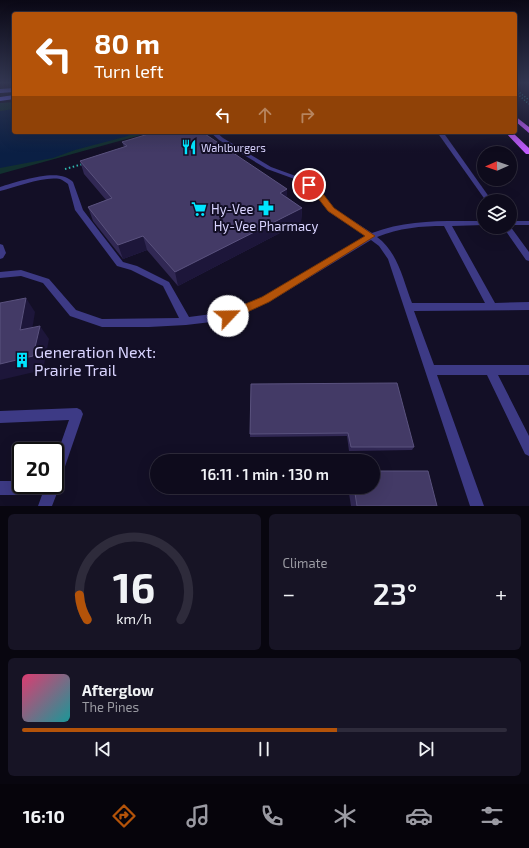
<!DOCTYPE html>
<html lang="en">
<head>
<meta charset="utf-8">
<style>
  :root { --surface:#0e0b1c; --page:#171425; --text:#f1f3f6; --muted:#9b9ba3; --line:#2e2b3b; --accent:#b45309 }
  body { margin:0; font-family:"Exo 2",sans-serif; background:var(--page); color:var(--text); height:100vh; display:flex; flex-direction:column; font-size:15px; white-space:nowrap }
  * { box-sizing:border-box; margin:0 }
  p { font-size:13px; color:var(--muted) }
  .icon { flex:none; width:22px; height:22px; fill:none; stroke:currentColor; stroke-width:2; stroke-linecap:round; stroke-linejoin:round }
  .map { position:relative; height:506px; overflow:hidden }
  .panel { display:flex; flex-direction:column; gap:8px; padding:8px; background:#08060f; flex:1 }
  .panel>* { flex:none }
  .hud { position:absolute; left:12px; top:12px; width:505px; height:122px; border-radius:4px; box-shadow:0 4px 16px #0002,0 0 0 1px var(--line); background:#b45309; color:#fff; overflow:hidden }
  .needle { width:26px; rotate:268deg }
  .buttons { position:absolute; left:477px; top:146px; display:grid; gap:8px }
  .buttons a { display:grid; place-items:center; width:40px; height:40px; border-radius:50%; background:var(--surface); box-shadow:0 4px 16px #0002,0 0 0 1px var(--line); font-size:20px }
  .speed { position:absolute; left:12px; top:442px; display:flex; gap:8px; font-size:20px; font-weight:700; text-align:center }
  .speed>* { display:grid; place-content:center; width:52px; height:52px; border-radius:50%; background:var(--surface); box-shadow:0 4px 16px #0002,0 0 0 1px var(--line); line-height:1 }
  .speed .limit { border:2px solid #111; border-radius:6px; background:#fff; color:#111 }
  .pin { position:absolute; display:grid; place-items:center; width:34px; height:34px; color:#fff; margin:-17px; border:2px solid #fff; border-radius:50%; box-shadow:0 1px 4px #0007 }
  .me { position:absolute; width:44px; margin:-22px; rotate:66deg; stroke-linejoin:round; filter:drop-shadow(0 0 3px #0008) }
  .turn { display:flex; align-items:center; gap:14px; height:84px; padding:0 16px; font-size:18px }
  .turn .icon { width:52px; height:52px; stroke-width:2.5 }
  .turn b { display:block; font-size:28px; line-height:34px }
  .lanes { display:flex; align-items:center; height:38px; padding:0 16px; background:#0003; justify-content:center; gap:20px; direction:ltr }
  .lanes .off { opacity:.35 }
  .big { font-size:30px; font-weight:600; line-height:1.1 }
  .panel .card { flex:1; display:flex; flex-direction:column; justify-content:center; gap:6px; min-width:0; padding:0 14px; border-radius:6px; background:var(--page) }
  .panel .dial { align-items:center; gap:0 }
  .dial svg { height:104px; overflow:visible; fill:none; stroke:var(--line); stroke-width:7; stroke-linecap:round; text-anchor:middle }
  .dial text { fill:var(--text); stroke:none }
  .song { display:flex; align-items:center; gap:12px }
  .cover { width:48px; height:48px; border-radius:6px; background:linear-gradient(135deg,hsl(340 70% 55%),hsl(180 70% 35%)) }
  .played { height:4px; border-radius:2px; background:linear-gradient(90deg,var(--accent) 65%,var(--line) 65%) }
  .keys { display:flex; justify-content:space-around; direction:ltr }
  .heat { display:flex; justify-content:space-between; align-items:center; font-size:22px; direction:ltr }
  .panel .tiles { flex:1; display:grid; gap:8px; grid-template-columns:1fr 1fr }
  .card:last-child { grid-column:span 2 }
  .trip { position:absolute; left:150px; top:454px; width:230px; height:40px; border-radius:20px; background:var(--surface); box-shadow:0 4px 16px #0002,0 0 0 1px var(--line); font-weight:600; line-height:40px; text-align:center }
  .tab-bar { display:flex; height:64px; justify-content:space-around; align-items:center; background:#06040b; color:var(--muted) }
  .tab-bar .icon { width:28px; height:28px }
  .tab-bar .selected { color:var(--accent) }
  .tab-bar b { font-size:18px; color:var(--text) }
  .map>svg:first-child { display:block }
  .green { fill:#12302f }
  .water { fill:#0a1f44 }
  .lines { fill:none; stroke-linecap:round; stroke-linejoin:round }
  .path-far1 { stroke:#2fb8b0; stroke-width:1.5; stroke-dasharray:1 2; stroke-linecap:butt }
  .path { stroke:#2fb8b0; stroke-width:2; stroke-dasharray:1.5 2.5; stroke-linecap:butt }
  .lane { fill:#3d3a85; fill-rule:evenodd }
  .secondary { fill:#6f6bff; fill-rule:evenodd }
  .primary { fill:#c25bff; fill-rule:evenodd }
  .wall { fill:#312854 }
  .shaded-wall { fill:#1d163a }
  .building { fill:#433a66; stroke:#5a527e }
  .route { fill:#b45309; stroke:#753606 }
  .labels { text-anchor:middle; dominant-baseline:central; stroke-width:4; stroke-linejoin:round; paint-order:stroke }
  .far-poi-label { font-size:11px; fill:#d9d4ff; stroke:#130f26; text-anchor:start }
  .poi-label { font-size:13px; fill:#d9d4ff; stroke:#130f26; text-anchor:start }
  .near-poi-label { font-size:16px; fill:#d9d4ff; stroke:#130f26; text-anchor:start }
</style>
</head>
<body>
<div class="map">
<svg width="529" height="506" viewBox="0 0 529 506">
  <rect width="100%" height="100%" fill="#130f26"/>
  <path class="green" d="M14 102V132H152L0 174V103Z"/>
  <path class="water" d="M14 109V132H133L128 136 75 150 53 158 0 168V111Z"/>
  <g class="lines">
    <g class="path-far1">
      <path d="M515 89 529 100"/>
      <path d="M515 92 529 104"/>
    </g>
    <path class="path" d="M65 169 83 164"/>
    <g class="lane">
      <path d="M210 132H216L223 138 271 167 304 179 319 190 333 208 372 233C408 219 446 221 484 221V225L452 226 495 303 529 302V310L414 311 434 365H529V375H498L529 436V456L525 454 487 375H437L484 506H470L388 259 379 246 371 240 269 302 228 320 186 325 149 327H102L70 316 43 283 21 276 0 278V272L21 270 49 279 76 310 102 319 179 318 163 286 131 270 117 266 75 210 68 184C65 182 63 180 60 179 43 176 17 187 0 191V187C16 182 49 171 65 177 68 178 71 180 73 182L83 210 123 262 137 266 169 282 189 317 227 312 263 298 366 236 329 212 315 192 300 181 267 169 219 140ZM444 226 485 303H412C403 280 398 252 377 237 399 228 421 226 444 226Z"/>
      <path d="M437 132H443L492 201H486Z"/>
      <rect x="510" y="221" width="19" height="4"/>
      <path d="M510 226 529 252V261L526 260 503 227H510Z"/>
      <path d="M0 244 3 245 6 253 3 258 0 259Z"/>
      <path d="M77 408 81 410 83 414 61 478 60 483H58L59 488 52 506H38L42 495H0V481H21V485H55V460L69 420 0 423V411Z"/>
    </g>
    <g class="secondary">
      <path d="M14 88V92L0 93V89Z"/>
      <path d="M14 95V99L0 101V97Z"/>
    </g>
    <g class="primary">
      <path d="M515 116 529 127V133L515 121Z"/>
      <path d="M505 132H512L529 148V154H526Z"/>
    </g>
  </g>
  <g class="wall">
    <path d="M122 142 287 189V197L302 208 301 222 178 286 147 250 123 259 93 221 88 207 106 200 84 174 80 161 124 147Z"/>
    <path d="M251 384 414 447 412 450 349 451 347 436 250 437Z"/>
    <path d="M348 487H373L437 506H351Z"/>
  </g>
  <g class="shaded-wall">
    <path d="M287 189V203L280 193Z"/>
    <path d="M302 208 301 222 178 286 175 272Z"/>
    <path d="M143 236 147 250 123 259 118 245Z"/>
    <path d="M26 298 35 312 30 343 20 330Z"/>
    <path d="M40 326 49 339 43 370 0 380V364Z"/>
  </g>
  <g class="building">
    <path d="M155 132H202L287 189 280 193 302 208 175 272 143 236 118 245 88 207 112 198 80 161 127 146 122 142Z"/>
    <path d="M26 298 20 330 40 326 33 356 0 364V303Z"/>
    <path d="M397 383 414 447H351L348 433 250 434 251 384Z"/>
    <path d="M373 471H428L437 506H357L354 487H373Z"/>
  </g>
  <linearGradient id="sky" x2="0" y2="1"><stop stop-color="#0a0815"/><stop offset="0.54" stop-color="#333752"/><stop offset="1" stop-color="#333752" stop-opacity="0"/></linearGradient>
  <rect width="529" height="153" fill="url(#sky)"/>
  <path class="route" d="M309 183 320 190 334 208 375 236 269 302 232 319 228 320 224 319 223 316 224 313 262 297 365 236 328 211 314 193 305 185Z"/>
  <defs>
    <symbol id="restaurant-bare" viewBox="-9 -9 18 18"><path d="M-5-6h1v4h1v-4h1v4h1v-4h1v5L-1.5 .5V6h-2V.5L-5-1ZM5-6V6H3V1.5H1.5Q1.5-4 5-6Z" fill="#00e5ff" stroke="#130f26" stroke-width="2.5" paint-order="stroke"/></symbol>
    <symbol id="pharmacy-bare" viewBox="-9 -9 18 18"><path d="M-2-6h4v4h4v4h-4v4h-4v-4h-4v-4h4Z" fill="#00e5ff" stroke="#130f26" stroke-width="2.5" paint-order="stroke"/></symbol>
    <symbol id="supermarket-bare" viewBox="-9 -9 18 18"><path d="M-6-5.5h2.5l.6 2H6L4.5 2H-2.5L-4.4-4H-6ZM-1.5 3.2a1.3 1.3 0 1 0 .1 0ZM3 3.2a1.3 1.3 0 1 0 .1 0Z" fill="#00e5ff" stroke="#130f26" stroke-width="2.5" paint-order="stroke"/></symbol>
    <symbol id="building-bare" viewBox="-9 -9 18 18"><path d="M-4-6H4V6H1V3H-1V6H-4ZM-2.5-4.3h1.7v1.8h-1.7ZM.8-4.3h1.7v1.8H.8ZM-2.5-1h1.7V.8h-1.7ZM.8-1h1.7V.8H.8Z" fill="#00e5ff" stroke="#130f26" stroke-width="2.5" paint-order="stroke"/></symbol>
  </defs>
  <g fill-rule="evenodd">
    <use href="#restaurant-bare" x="178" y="136" width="22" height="22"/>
    <use href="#pharmacy-bare" x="255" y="197" width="22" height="22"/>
    <use href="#supermarket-bare" x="188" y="198" width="22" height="22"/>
    <use href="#building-bare" x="11" y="349" width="22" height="22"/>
  </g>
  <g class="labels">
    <g class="far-poi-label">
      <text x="201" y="147">Wahlburgers</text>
    </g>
    <g class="poi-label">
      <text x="211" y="209">Hy-Vee</text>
      <text x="266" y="226" text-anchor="middle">Hy-Vee Pharmacy</text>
    </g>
    <g class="near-poi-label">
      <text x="34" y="351">Generation Next:<tspan x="34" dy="18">Prairie Trail</tspan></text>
    </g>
  </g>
</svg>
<div class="buttons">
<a><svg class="needle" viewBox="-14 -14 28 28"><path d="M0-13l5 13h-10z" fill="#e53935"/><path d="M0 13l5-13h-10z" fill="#9b9ba3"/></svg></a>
<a><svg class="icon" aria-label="layers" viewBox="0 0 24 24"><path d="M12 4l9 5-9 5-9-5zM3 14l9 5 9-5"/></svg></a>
</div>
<div class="speed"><div class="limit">20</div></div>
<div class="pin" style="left:309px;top:185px;background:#d93025"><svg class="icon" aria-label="arrive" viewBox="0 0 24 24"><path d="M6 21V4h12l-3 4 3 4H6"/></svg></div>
<svg class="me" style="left:228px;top:316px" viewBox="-20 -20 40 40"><circle r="19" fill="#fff"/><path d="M0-13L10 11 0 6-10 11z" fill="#b45309"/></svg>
<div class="trip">16:11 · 1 min · 130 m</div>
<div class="hud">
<div class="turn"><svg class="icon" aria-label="left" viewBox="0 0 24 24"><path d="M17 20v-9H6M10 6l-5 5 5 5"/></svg><div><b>80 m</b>Turn left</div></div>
<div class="lanes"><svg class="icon" aria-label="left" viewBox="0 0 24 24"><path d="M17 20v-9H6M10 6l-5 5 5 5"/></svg><svg class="icon off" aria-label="ahead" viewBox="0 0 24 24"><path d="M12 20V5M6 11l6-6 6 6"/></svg><svg class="icon off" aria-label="right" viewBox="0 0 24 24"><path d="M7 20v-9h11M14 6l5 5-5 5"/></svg></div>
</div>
</div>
<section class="panel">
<div class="tiles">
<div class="card dial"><svg viewBox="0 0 100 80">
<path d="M14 69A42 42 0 1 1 86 69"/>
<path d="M14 69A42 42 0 0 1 8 50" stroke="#b45309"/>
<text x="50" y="56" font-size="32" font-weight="700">16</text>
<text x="50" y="72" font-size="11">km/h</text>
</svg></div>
<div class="card"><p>Climate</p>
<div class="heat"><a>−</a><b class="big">23°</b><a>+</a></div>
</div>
<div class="card">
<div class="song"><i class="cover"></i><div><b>Afterglow</b><p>The Pines</p></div></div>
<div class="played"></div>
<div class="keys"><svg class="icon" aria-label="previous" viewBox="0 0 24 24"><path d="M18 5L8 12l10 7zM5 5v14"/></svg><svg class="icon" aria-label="pause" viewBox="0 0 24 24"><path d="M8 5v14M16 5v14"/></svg><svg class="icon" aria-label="next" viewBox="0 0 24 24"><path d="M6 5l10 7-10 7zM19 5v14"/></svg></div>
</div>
</div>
</section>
<nav class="tab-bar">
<b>16:10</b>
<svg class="icon selected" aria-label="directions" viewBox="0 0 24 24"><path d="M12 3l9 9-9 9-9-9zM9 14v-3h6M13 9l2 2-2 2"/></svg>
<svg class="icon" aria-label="music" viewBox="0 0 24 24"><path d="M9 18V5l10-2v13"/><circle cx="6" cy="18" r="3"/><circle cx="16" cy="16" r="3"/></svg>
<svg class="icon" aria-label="phone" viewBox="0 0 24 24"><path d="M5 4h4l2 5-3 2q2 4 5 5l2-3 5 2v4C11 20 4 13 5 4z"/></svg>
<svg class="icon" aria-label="climate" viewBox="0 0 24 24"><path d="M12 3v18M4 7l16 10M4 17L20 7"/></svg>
<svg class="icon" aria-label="car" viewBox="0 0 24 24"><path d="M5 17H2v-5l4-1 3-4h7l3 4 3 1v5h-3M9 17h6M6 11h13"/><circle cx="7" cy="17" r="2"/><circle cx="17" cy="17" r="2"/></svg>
<svg class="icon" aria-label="filters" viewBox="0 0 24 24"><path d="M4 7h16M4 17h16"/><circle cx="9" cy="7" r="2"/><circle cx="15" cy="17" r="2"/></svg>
</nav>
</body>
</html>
